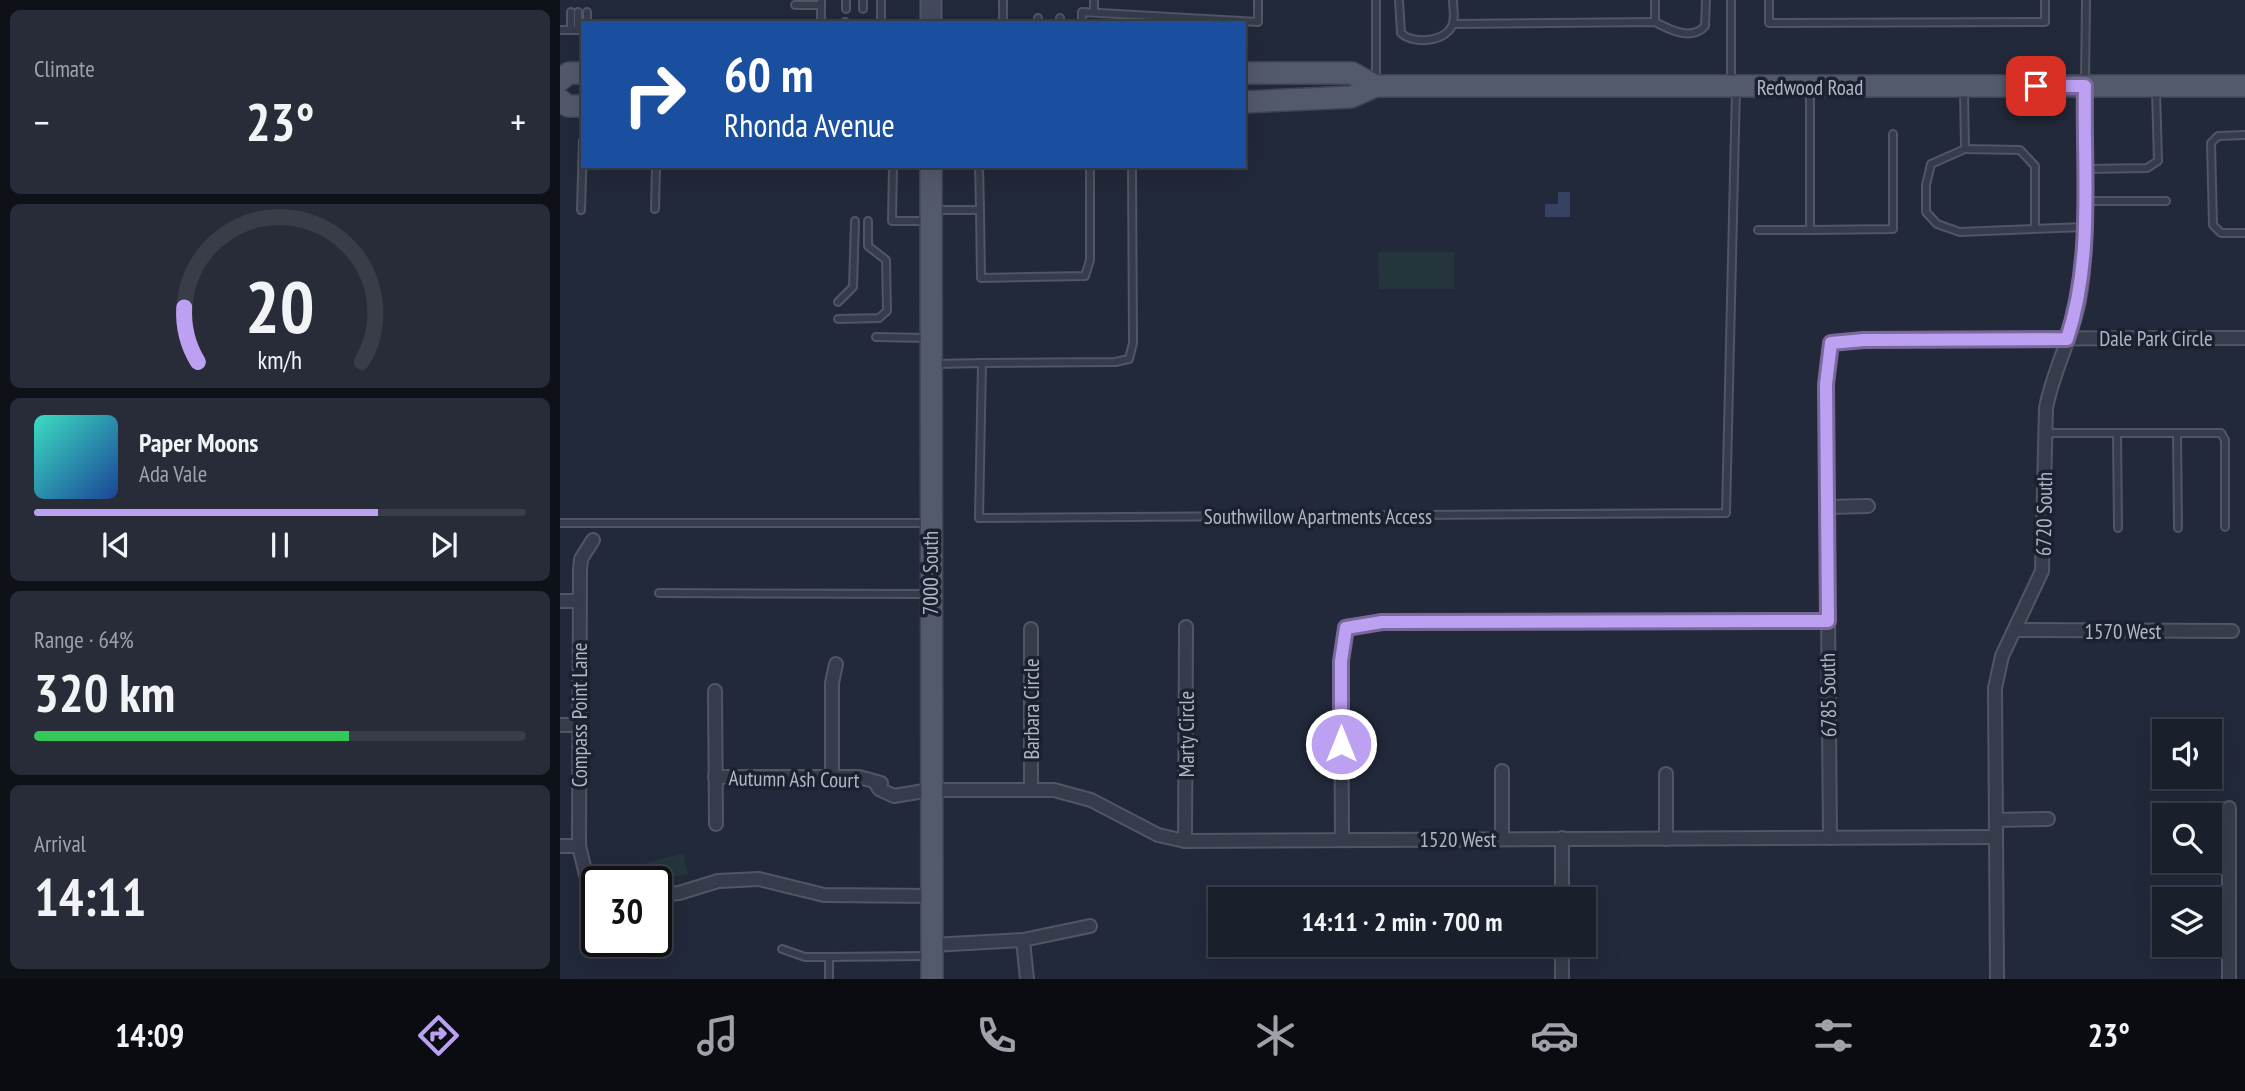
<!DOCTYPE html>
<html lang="en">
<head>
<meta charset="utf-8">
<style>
  :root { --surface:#1a1f2c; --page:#272c38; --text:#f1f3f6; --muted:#9fa2a9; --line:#383d48; --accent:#bca0f2 }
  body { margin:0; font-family:"PT Sans Narrow",sans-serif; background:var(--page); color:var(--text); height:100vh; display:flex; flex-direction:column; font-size:26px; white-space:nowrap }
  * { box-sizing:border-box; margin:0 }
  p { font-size:23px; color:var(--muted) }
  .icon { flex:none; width:38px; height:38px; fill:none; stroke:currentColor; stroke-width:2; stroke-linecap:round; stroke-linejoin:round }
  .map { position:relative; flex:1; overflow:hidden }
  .panel { display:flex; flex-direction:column; gap:10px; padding:10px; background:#0e1118; width:560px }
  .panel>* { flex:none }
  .top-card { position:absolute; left:21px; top:21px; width:665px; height:147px; border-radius:0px; box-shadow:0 7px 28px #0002,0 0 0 2px var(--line); background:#1a4fa0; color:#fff; overflow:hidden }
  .buttons { position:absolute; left:1592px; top:719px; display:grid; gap:14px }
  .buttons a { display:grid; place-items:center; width:70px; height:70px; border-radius:0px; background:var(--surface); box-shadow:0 7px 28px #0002,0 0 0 2px var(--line); font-size:35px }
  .speed { position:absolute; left:21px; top:866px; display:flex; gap:14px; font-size:35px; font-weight:700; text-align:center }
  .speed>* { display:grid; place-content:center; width:91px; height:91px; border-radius:50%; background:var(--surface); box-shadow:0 7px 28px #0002,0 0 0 2px var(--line); line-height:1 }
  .speed .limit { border:4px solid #111; border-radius:10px; background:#fff; color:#111 }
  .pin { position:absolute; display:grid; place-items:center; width:60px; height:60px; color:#fff; margin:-30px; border-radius:14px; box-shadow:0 4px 10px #0006 }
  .me { position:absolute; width:77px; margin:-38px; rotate:0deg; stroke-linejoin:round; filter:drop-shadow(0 0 5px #0008) }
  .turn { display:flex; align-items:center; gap:24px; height:147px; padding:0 28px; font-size:32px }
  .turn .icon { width:91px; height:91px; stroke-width:2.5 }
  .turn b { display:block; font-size:49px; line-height:60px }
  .big { font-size:52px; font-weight:800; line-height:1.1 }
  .panel .tile { flex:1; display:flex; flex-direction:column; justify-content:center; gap:10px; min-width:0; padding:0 24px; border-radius:10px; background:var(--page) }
  .panel .dial { align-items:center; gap:0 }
  .dial svg { height:182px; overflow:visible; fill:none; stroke:var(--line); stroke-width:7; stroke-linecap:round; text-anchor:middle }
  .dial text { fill:var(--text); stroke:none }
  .song { display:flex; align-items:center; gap:21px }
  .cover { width:84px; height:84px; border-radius:10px; background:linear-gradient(135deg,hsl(170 70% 55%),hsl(220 70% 35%)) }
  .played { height:7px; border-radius:4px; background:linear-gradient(90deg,var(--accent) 70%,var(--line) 70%) }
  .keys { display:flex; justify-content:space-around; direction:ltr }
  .heat { display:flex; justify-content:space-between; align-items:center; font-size:38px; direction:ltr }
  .charge { height:10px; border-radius:5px; background:linear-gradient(90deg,#34c759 64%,var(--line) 0) }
  .trip { position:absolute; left:648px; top:887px; width:388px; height:70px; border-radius:0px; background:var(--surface); box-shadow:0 7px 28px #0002,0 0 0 2px var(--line); font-weight:800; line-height:70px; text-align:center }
  .tab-bar { display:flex; height:112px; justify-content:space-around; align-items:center; background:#0a0c12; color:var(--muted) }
  .tab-bar .icon { width:49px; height:49px }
  .tab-bar .on { color:var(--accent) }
  .tab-bar b { font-size:32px; color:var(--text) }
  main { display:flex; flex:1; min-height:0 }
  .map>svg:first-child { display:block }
  .green { fill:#24363b }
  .water { fill:#354262 }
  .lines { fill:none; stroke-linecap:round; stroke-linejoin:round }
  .service-casing { stroke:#515665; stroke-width:10 }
  .minor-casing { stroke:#515665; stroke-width:16 }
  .secondary-casing { stroke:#515665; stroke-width:23 }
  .primary-casing { stroke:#3f4554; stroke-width:24 }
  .service { stroke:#363c4b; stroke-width:6 }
  .minor { stroke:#363c4b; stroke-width:12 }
  .secondary { stroke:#444a5e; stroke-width:19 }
  .primary { stroke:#535a6b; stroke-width:21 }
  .route-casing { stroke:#7a689d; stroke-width:18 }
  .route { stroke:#bca0f2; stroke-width:12 }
  .labels { text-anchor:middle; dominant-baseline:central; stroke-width:7; stroke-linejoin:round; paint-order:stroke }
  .street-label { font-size:21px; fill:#b1b6c7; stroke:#1b212f }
</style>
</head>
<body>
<main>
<section class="panel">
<div class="tile"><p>Climate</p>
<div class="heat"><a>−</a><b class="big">23°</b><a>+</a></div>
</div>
<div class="tile dial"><svg viewBox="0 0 100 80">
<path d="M14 69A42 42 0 1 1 86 69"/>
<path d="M14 69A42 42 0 0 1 8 45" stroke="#bca0f2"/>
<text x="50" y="56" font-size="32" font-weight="700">20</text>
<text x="50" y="72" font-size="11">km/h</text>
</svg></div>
<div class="tile">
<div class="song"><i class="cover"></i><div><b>Paper Moons</b><p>Ada Vale</p></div></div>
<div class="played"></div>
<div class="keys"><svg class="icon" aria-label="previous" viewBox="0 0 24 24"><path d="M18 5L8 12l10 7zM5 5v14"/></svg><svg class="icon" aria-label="pause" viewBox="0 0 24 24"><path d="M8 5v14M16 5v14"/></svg><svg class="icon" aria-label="next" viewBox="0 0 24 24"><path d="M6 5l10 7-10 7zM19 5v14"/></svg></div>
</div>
<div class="tile"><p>Range · 64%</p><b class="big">320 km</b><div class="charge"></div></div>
<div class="tile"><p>Arrival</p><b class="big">14:11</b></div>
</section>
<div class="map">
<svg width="1685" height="979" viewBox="0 0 1685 979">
  <rect width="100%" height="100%" fill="#22293a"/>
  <g class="green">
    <path d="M818 252H894V289H819Z"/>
    <path d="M123 853 128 874 92 882 86 863Z"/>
  </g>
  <path class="water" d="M998 192H1010V217H985V204H998Z"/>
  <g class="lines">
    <defs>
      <g id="service">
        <path d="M261 0V23"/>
        <path d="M443 0V23"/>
        <path d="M534 0V12"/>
        <path d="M839 0 841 33C853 45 888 42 893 23 895 16 893 7 893 0"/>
        <path d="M1209 0V23L1485 22V0"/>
        <path d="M235 5H261"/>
        <path d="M286 9V0"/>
        <path d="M303 9V0"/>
        <path d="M27 12V23"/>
        <path d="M478 18V23"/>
        <path d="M500 18V23"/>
        <path d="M1095 22V0"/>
        <path d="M285 23V22"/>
        <path d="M321 23V0"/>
        <path d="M522 23V12L698 22V0"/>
        <path d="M893 24 1095 22C1110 30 1132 41 1145 26L1146 0"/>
        <path d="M0 30H23"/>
        <path d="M11 30V12"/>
        <path d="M18 30V12"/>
        <path d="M816 82V0"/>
        <path d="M1171 82V0"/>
        <path d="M1525 82 1526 0"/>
        <path d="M1404 91 1405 149 1371 164 1366 185V212L1377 224 1400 232 1524 227"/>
        <path d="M1685 135 1658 136 1651 143 1653 225 1661 233H1685"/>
        <path d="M1405 149 1460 150 1475 166V228"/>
        <path d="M333 166 332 221H369"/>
        <path d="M419 166 420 210"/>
        <path d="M572 166 573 343 569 359 555 362 422 363 419 518 1166 513 1176 89"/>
        <path d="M1526 169 1587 168 1598 161 1596 91"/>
        <path d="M1526 201H1606"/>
        <path d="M95 209 96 166"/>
        <path d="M21 210 23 141"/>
        <path d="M373 210H420L421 278 525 276 530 260V166"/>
        <path d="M1198 230H1250V89"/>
        <path d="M1250 230 1333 229V134"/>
        <path d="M278 302 293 287 295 221"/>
        <path d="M278 319 319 318 327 311 326 260 308 246V221"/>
        <path d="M316 337 369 338"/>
        <path d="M375 364 422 363"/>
        <path d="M1486 433H1661L1665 440V527"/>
        <path d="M1557 433 1558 528"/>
        <path d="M1617 433 1618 528"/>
        <path d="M0 523H369"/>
        <path d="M99 593 368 594"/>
        <path d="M222 949 245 957H269"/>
        <path d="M269 979V957L368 956"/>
      </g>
      <g id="minor">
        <path d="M1268 507 1308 506"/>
        <path d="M33 540 21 559 20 570 19 846 26 875 37 888"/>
        <path d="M0 601H19"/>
        <path d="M471 629V789"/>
        <path d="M1455 630 1672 631"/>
        <path d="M155 691 156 824"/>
        <path d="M0 725H19"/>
        <path d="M942 771V839"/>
        <path d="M1106 774V839"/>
        <path d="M155 777H299L321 783"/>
        <path d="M272 777V683L276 664"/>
        <path d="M316 784 319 789 334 796 370 790H494L531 800 598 835 625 841 1436 837"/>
        <path d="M1436 820 1488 819"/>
        <path d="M1002 838V900"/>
        <path d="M1270 838 1266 384 1271 343 1304 339 1685 338"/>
        <path d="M782 840 781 661 786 627 822 622 1268 621"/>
        <path d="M625 841 626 627"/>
        <path d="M0 846H19"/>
        <path d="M96 895 119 893 158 881 199 879 264 895 371 896"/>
        <path d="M463 940 467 979"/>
        <path d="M372 945 463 940 530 926"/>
        <path d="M1002 945V979"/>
        <path d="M1437 979 1435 688 1442 656 1482 571 1486 408C1493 371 1512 337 1519 301 1531 234 1523 154 1525 86"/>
        <path d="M1669 979V808"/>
      </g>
      <path id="secondary" d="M371 23V0"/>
      <g id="primary">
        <path d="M684 73H792L816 86"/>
        <path d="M0 80 9 73H23"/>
        <path d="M0 100 8 106H23"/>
        <path d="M684 102 791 97 816 86H1685"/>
        <path d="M371 166 372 979"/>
      </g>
    </defs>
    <use href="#service" class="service-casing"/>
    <use href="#minor" class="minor-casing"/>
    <use href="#secondary" class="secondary-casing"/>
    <use href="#primary" class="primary-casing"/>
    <use href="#service" class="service"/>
    <use href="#minor" class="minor"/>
    <use href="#secondary" class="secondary"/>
    <use href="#primary" class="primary"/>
  </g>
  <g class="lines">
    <defs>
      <path id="route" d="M781 744V661L786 628 822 622 1268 621 1266 384 1271 343 1304 340 1507 339C1534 258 1523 170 1525 86H1476"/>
    </defs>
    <use href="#route" class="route-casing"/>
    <use href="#route" class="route"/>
  </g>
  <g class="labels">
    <g class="street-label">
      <text x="1250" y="87">Redwood Road</text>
      <text x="1596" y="338">Dale Park Circle</text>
      <text transform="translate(1484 514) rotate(-89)">6720 South</text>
      <text x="758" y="516">Southwillow Apartments Access</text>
      <text transform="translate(370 573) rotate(-90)">7000 South</text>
      <text x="1563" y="631">1570 West</text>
      <text transform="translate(1268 695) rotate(-91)">6785 South</text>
      <text transform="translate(471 709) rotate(-90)">Barbara Circle</text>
      <text transform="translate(19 715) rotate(-90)">Compass Point Lane</text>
      <text transform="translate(626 734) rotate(-90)">Marty Circle</text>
      <text transform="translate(234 779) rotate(1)">Autumn Ash Court</text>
      <text x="898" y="839">1520 West</text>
    </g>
  </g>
</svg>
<div class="buttons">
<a><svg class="icon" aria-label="sound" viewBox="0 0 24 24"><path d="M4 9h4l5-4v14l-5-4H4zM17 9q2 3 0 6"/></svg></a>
<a><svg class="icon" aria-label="search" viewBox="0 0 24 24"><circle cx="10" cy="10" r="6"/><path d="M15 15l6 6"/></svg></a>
<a><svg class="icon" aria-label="layers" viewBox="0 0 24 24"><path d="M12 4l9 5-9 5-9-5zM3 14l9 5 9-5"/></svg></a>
</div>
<div class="speed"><div class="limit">30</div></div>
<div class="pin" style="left:1476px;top:86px;background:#d93025"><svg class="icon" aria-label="arrive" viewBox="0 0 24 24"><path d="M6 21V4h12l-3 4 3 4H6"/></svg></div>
<svg class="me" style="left:781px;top:744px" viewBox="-20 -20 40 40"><circle r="17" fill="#bca0f2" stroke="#fff" stroke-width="3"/><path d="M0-11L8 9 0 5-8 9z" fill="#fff"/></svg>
<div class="trip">14:11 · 2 min · 700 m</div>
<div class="top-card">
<div class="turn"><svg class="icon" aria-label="right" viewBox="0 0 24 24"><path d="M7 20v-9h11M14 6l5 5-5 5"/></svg><div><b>60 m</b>Rhonda Avenue</div></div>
</div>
</div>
</main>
<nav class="tab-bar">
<b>14:09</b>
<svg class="icon on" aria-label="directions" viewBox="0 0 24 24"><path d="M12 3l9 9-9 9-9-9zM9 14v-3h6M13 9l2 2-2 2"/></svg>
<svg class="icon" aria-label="music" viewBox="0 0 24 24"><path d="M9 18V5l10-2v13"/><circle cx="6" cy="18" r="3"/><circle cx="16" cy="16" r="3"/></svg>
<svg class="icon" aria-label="phone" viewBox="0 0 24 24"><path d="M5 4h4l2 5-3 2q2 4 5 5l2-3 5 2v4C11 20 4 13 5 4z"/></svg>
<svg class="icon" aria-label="climate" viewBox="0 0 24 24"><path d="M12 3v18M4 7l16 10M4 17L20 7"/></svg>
<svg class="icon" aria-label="car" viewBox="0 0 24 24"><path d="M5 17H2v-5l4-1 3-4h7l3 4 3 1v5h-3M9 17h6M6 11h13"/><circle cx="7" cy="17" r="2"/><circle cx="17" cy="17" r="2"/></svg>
<svg class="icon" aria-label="filters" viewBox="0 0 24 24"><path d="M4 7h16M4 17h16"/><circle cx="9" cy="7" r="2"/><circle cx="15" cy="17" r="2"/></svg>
<b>23°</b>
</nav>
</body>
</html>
